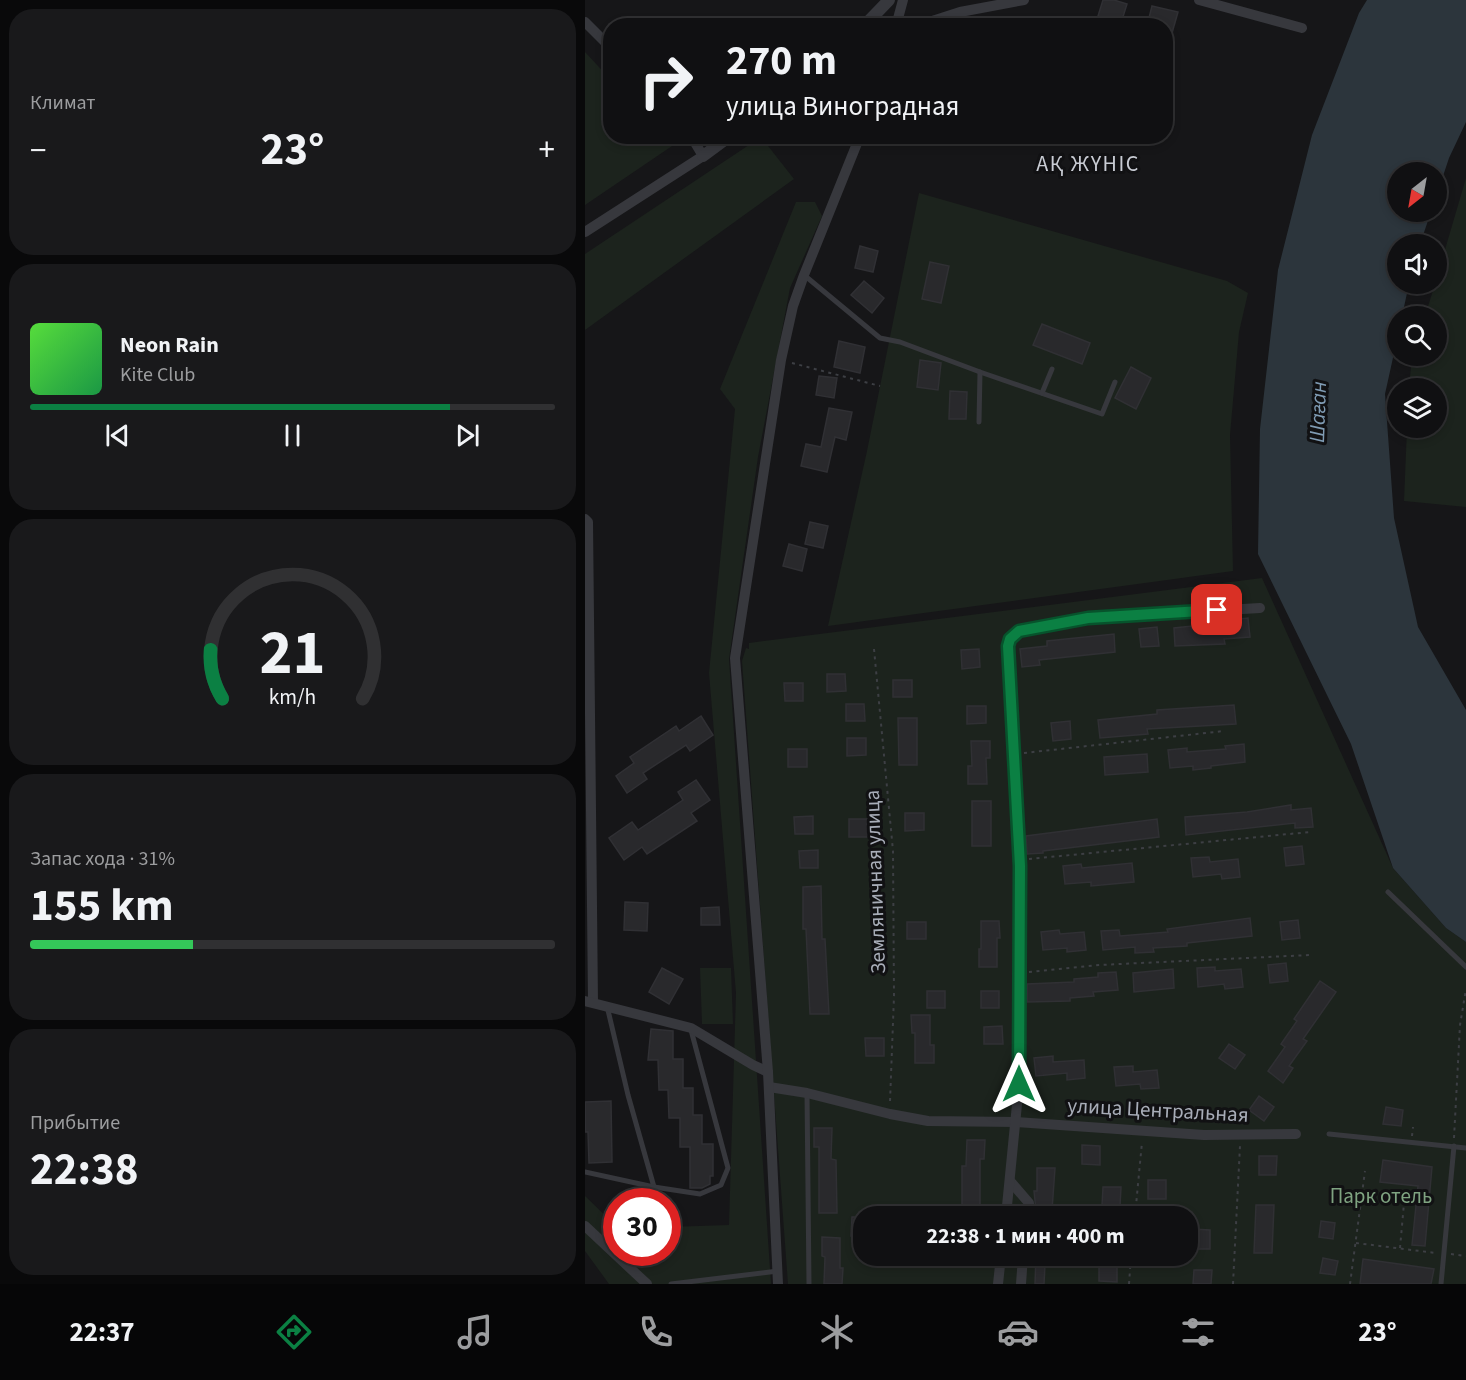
<!DOCTYPE html>
<html lang="ru">
<head>
<meta charset="utf-8">
<style>
  :root { --surface:#101012; --page:#19191b; --text:#f1f3f6; --muted:#9c9d9f; --line:#303032; --accent:#0b8043 }
  body { margin:0; font-family:"Source Sans 3",sans-serif; background:var(--page); color:var(--text); height:100vh; display:flex; flex-direction:column; font-size:22px; white-space:nowrap }
  * { box-sizing:border-box; margin:0 }
  p { font-size:20px; color:var(--muted) }
  .icon { flex:none; width:33px; height:33px; fill:none; stroke:currentColor; stroke-width:2; stroke-linecap:round; stroke-linejoin:round }
  .map { position:relative; flex:1; overflow:hidden }
  .drawer { display:flex; flex-direction:column; gap:9px; padding:9px; background:#09090a; width:585px }
  .drawer>* { flex:none }
  .top-card { position:absolute; left:18px; top:18px; width:570px; height:126px; border-radius:24px; box-shadow:0 3px 9px #0003,0 0 0 2px var(--line); background:#101012; color:var(--text); overflow:hidden }
  .needle { width:39px; rotate:211deg }
  .buttons { position:absolute; left:802px; top:162px; display:grid; gap:12px }
  .buttons a { display:grid; place-items:center; width:60px; height:60px; border-radius:50%; background:var(--surface); box-shadow:0 3px 9px #0003,0 0 0 2px var(--line); font-size:30px }
  .speed { position:absolute; left:18px; top:1188px; display:flex; gap:12px; font-size:30px; font-weight:700; text-align:center }
  .speed>* { display:grid; place-content:center; width:78px; height:78px; border-radius:50%; background:var(--surface); box-shadow:0 3px 9px #0003,0 0 0 2px var(--line); line-height:1 }
  .speed .limit { border:9px solid #d22; background:#fff; color:#111 }
  .pin { position:absolute; display:grid; place-items:center; width:51px; height:51px; color:#fff; margin:-26px; border-radius:12px; box-shadow:0 3px 9px #0006 }
  .me { position:absolute; width:66px; margin:-33px; rotate:0deg; stroke-linejoin:round; filter:drop-shadow(0 0 4px #0008) }
  .turn { display:flex; align-items:center; gap:21px; height:126px; padding:0 24px; font-size:27px }
  .turn .icon { width:78px; height:78px; stroke-width:2.5 }
  .turn b { display:block; font-size:42px; line-height:51px }
  .big { font-size:45px; font-weight:700; line-height:1.1 }
  .drawer .card { flex:1; display:flex; flex-direction:column; justify-content:center; gap:9px; min-width:0; padding:0 21px; border-radius:24px; background:var(--page) }
  .drawer .dial { align-items:center; gap:0 }
  .dial svg { height:156px; overflow:visible; fill:none; stroke:var(--line); stroke-width:7; stroke-linecap:round; text-anchor:middle }
  .dial text { fill:var(--text); stroke:none }
  .song { display:flex; align-items:center; gap:18px }
  .cover { width:72px; height:72px; border-radius:9px; background:linear-gradient(135deg,hsl(110 70% 55%),hsl(140 70% 35%)) }
  .played { height:6px; border-radius:3px; background:linear-gradient(90deg,var(--accent) 80%,var(--line) 80%) }
  .keys { display:flex; justify-content:space-around; direction:ltr }
  .heat { display:flex; justify-content:space-between; align-items:center; font-size:33px; direction:ltr }
  .charge { height:9px; border-radius:4px; background:linear-gradient(90deg,#34c759 31%,var(--line) 0) }
  .trip { position:absolute; left:268px; top:1206px; width:345px; height:60px; border-radius:24px; background:var(--surface); box-shadow:0 3px 9px #0003,0 0 0 2px var(--line); font-weight:700; line-height:60px; text-align:center }
  .tab-bar { display:flex; height:96px; justify-content:space-around; align-items:center; background:#060607; color:var(--muted) }
  .tab-bar .icon { width:42px; height:42px }
  .tab-bar .current { color:var(--accent) }
  .tab-bar b { font-size:27px; color:var(--text) }
  main { display:flex; flex:1; min-height:0 }
  .map>svg:first-child { display:block }
  .green { fill:#1c231d; fill-rule:evenodd }
  .water { fill:#2c353c }
  .building { fill:#29292c; stroke:#303034; stroke-width:1.5 }
  .lines { fill:none; stroke-linecap:round; stroke-linejoin:round }
  .path { stroke:#3d3f44; stroke-width:2; stroke-dasharray:3 4.5; stroke-linecap:butt }
  .service { stroke:#37383d; stroke-width:5 }
  .minor { stroke:#37383d; stroke-width:10 }
  .tertiary { stroke:#37383d; stroke-width:12 }
  .route-casing { stroke:#07532c; stroke-width:15 }
  .route { stroke:#0b8043; stroke-width:10 }
  .labels { text-anchor:middle; dominant-baseline:central; stroke-width:6; stroke-linejoin:round; paint-order:stroke }
  .street-label { font-size:21px; fill:#a8adb8; stroke:#111113 }
  .park-label { font-size:21px; fill:#7fa381; stroke:#111113 }
  .neighbourhood-label { font-size:22px; letter-spacing:1.5px; fill:#c9ccd4; stroke:#111113 }
  .water-label { font-size:22px; font-style:italic; fill:#7f9bb3; stroke:#111113 }
</style>
</head>
<body>
<main>
<section class="drawer">
<div class="card"><p>Климат</p>
<div class="heat"><a>−</a><b class="big">23°</b><a>+</a></div>
</div>
<div class="card">
<div class="song"><i class="cover"></i><div><b>Neon Rain</b><p>Kite Club</p></div></div>
<div class="played"></div>
<div class="keys"><svg class="icon" aria-label="previous" viewBox="0 0 24 24"><path d="M18 5L8 12l10 7zM5 5v14"/></svg><svg class="icon" aria-label="pause" viewBox="0 0 24 24"><path d="M8 5v14M16 5v14"/></svg><svg class="icon" aria-label="next" viewBox="0 0 24 24"><path d="M6 5l10 7-10 7zM19 5v14"/></svg></div>
</div>
<div class="card dial"><svg viewBox="0 0 100 80">
<path d="M14 69A42 42 0 1 1 86 69"/>
<path d="M14 69A42 42 0 0 1 8 44" stroke="#0b8043"/>
<text x="50" y="56" font-size="32" font-weight="700">21</text>
<text x="50" y="72" font-size="11">km/h</text>
</svg></div>
<div class="card"><p>Запас хода · 31%</p><b class="big">155 km</b><div class="charge"></div></div>
<div class="card"><p>Прибытие</p><b class="big">22:38</b></div>
</section>
<div class="map">
<svg width="881" height="1284" viewBox="0 0 881 1284">
  <rect width="100%" height="100%" fill="#161618"/>
  <g class="green">
    <path d="M0 52 25 79 26 136 78 137 87 146 0 205Z"/>
    <path d="M176 137 209 179 0 330V254Z"/>
    <path d="M881 178V507L819 501 822 428H852V388H824L826 367 829 356H852V316H840L850 284H852V277Z"/>
    <path d="M334 193 642 281 663 293 654 332 645 435 648 571 243 626 282 451Z"/>
    <path d="M211 202H230L237 216 205 288 173 457 144 659 186 1284H24L0 1251V1196L31 1226 32 1252H82L83 1227 144 1225 151 993 124 673 150 409 135 389Z"/>
    <path d="M677 578 808 868 861 928 881 942V1284H203L157 661 161 648 164 649V643ZM279 1216H603V1256H279Z"/>
    <path d="M115 968H146L148 1024H117Z"/>
  </g>
  <path class="water" d="M782 0H881V122L864 158 852 194V172H813V212H846L835 244H813V284H824L817 316H813V335L800 394 809 518 833 627 881 710V942L861 928 808 868 766 744 673 554 675 429 693 270 727 135 774 13Z"/>
  <g class="building">
    <path d="M518 0H529L542 4 536 23 513 16Z"/>
    <path d="M567 6 593 12 583 47H580V26H562Z"/>
    <path d="M275 246 293 251 288 272 270 268Z"/>
    <path d="M345 262 364 266 356 303 337 299Z"/>
    <path d="M279 281 299 298 287 313 266 295Z"/>
    <path d="M457 324 505 343 497 364 448 345Z"/>
    <path d="M254 341 280 347 275 373 249 367Z"/>
    <path d="M335 360 356 363 353 390 332 387Z"/>
    <path d="M546 367 566 378 551 409 530 398Z"/>
    <path d="M234 376 252 378 249 398 231 395Z"/>
    <path d="M365 391 382 392 381 419H364Z"/>
    <path d="M244 408 267 412 261 440 250 437 242 472 216 466 221 444 236 447Z"/>
    <path d="M225 522 243 526 238 548 220 544Z"/>
    <path d="M204 544 222 549 217 571 198 566Z"/>
    <path d="M663 618 665 637 639 639 640 644 590 646 589 628 607 626V629L646 625 645 620Z"/>
    <path d="M572 627 574 646 556 647 554 629Z"/>
    <path d="M529 634 530 652 454 660 455 665 437 667 435 649 462 646V641Z"/>
    <path d="M394 649 395 667 377 669 376 650Z"/>
    <path d="M242 674H260L261 691 242 692Z"/>
    <rect x="308" y="680" width="19" height="17"/>
    <path d="M199 683H218V701H200Z"/>
    <path d="M261 704H279L280 721H261Z"/>
    <path d="M649 705 651 724 562 729 563 734 515 738 513 720 572 714V710Z"/>
    <path d="M382 706H401V723L382 724Z"/>
    <path d="M116 716 128 735 105 751 101 745 58 773 62 779 42 793 31 776 49 763 45 757 91 726 94 731Z"/>
    <path d="M313 718H332V765H314Z"/>
    <path d="M485 721 486 739 468 741 466 723Z"/>
    <path d="M262 738H281V755L262 756Z"/>
    <path d="M386 741H405V758H401L402 784H383V766H387Z"/>
    <path d="M659 744 660 762 626 766V768L608 770V766L585 768 583 750 602 748V752L641 749 640 746Z"/>
    <rect x="203" y="749" width="19" height="18"/>
    <path d="M562 754 563 772 520 775 519 757Z"/>
    <path d="M111 780 125 800 106 813 112 821 62 854 57 847 39 860 24 838 47 822 53 830 98 800 93 792Z"/>
    <rect x="387" y="801" width="19" height="45"/>
    <path d="M706 805V810L726 808 728 827 710 828V823L601 835 600 817 662 812Z"/>
    <path d="M320 813H339V830L320 831Z"/>
    <path d="M228 816V834H210L209 817Z"/>
    <path d="M264 819H282L283 837H264Z"/>
    <path d="M572 819 574 837 458 851V853L442 854 441 836Z"/>
    <path d="M717 846 719 864 701 866 699 848Z"/>
    <path d="M233 850V868H215L214 851Z"/>
    <path d="M624 857 625 862 653 859 655 877 637 879 636 874 608 877 606 858Z"/>
    <path d="M547 863 549 882 506 886V882L480 884 478 866 496 864 497 868Z"/>
    <path d="M236 886 237 939H240L244 1014H225L221 929H218V887Z"/>
    <path d="M40 902 63 903 62 931 39 930Z"/>
    <path d="M134 907 135 925H116V908Z"/>
    <path d="M665 918 667 936 602 943V946L568 948 569 952 550 953V947L518 950 516 931 534 930 535 936 583 932 582 929Z"/>
    <path d="M713 920 715 938 697 940 695 922Z"/>
    <path d="M396 921H414L415 938H412V967H394V949H396Z"/>
    <rect x="322" y="922" width="19" height="17"/>
    <path d="M474 930 475 934 499 932 501 950 482 952V948L458 950 456 932Z"/>
    <path d="M701 963 703 981 685 983 683 965Z"/>
    <path d="M630 967V971L656 969 658 987 640 989 639 984 613 987 612 968Z"/>
    <path d="M77 968 98 979 84 1004 64 992Z"/>
    <path d="M588 969 589 988 549 992 548 973Z"/>
    <path d="M531 972 533 990 508 992 509 996 485 998V1001L442 1002V984L489 982V979L513 977V973Z"/>
    <path d="M735 981 751 992 718 1039 722 1041 704 1066 708 1068 698 1083 683 1071 700 1047 696 1044 712 1021 709 1019Z"/>
    <rect x="342" y="991" width="18" height="17"/>
    <rect x="396" y="991" width="18" height="17"/>
    <path d="M326 1015H345V1045H349V1063H330V1033H327Z"/>
    <path d="M417 1026 418 1044H399V1027Z"/>
    <path d="M66 1029 88 1031V1059H98V1088H108V1115H117V1144H128V1176H125V1184L117 1188H105V1147H95V1118H84L83 1090H74L73 1060H63Z"/>
    <path d="M280 1038H299V1056H281Z"/>
    <path d="M644 1044 660 1055 650 1069 634 1058Z"/>
    <path d="M468 1056V1062L499 1060 500 1078 482 1080V1073L451 1076 449 1058Z"/>
    <path d="M548 1066V1072L572 1070 574 1088 556 1089 555 1084 531 1086 529 1067Z"/>
    <path d="M674 1096 689 1107 679 1121 664 1110Z"/>
    <path d="M26 1101 27 1162 4 1163 3 1132H0V1102Z"/>
    <path d="M801 1107 818 1110 816 1126 798 1124Z"/>
    <path d="M229 1128H247L246 1159 251 1160 252 1213H234V1147H229Z"/>
    <path d="M382 1140H400L399 1159H395V1212H377V1166H381Z"/>
    <path d="M497 1145 515 1146V1165L497 1164Z"/>
    <path d="M674 1156H692L691 1175H674Z"/>
    <path d="M798 1160 847 1167 840 1246 827 1245 833 1186 795 1182Z"/>
    <path d="M452 1168H470L467 1210H451L449 1191H452Z"/>
    <rect x="563" y="1180" width="18" height="19"/>
    <path d="M518 1187H536L535 1206H517Z"/>
    <path d="M671 1205H689L687 1253H669Z"/>
    <path d="M267 1217H279V1236H266Z"/>
    <path d="M736 1221 750 1223 748 1239 734 1237Z"/>
    <path d="M607 1229 625 1230V1249H607Z"/>
    <path d="M237 1237 255 1238V1268H258L257 1284H239L240 1257 237 1256Z"/>
    <path d="M451 1256H469V1265H460L459 1284H450Z"/>
    <path d="M553 1256H571V1266L553 1265Z"/>
    <path d="M738 1258 753 1261 750 1275 735 1273Z"/>
    <path d="M778 1259 849 1269 846 1284H775Z"/>
    <path d="M514 1262 532 1263V1282L514 1281Z"/>
    <path d="M609 1270H627L626 1284H608Z"/>
  </g>
  <g class="lines">
    <g class="path">
      <path d="M207 363 295 386"/>
      <path d="M289 649 308 851 309 996 305 1102"/>
      <path d="M439 753 639 731"/>
      <path d="M444 859 725 832"/>
      <path d="M444 972 514 965 725 955"/>
      <path d="M827 1136 828 1127"/>
      <path d="M869 1138 875 1025 881 989"/>
      <path d="M550 1216 557 1142"/>
      <path d="M771 1243 851 1253"/>
      <path d="M815 1248 820 1192"/>
      <path d="M866 1254 881 1256"/>
      <path d="M544 1284 546 1256"/>
      <path d="M648 1284 655 1146"/>
      <path d="M765 1284 780 1171"/>
    </g>
    <g class="service">
      <path d="M219 275 295 338 315 342 395 372 517 414 530 382"/>
      <path d="M457 393 467 369"/>
      <path d="M394 422 395 372"/>
      <path d="M803 892 881 967"/>
      <path d="M22 1006 43 1095 69 1187"/>
      <path d="M222 1093 224 1284"/>
      <path d="M744 1134 881 1148"/>
      <path d="M0 1172 69 1187 115 1194 136 1185 143 1168 106 1030"/>
      <path d="M86 1284 193 1271"/>
      <path d="M856 1284 869 1146"/>
    </g>
    <g class="minor">
      <path d="M614 0 717 28"/>
      <path d="M0 22 26 48"/>
      <path d="M311 25 341 23 375 12 439 0"/>
      <path d="M311 26 318 0"/>
      <path d="M0 232 118 156 106 136"/>
      <path d="M0 519 3 522 8 1002"/>
      <path d="M0 1001 106 1028 168 1065 183 1072"/>
      <path d="M184 1087 222 1093 305 1114 343 1121 431 1122 619 1135 711 1134"/>
      <path d="M425 1181 444 1203 442 1216"/>
      <path d="M421 1216 434 1084 435 866 423 646 425 639 434 631 503 618 675 608"/>
      <path d="M0 1226 62 1284"/>
      <path d="M193 1284 183 1072 150 658 196 360 208 306 219 275 275 136"/>
      <path d="M413 1284 416 1256"/>
      <path d="M436 1284 438 1256"/>
    </g>
    <g class="tertiary">
      <path d="M279 26 304 0"/>
      <path d="M118 156 145 136"/>
    </g>
  </g>
  <g class="lines">
    <defs>
      <path id="route" d="M434 1084 435 866 423 646 425 639 434 631 503 618 632 610"/>
    </defs>
    <use href="#route" class="route-casing"/>
    <use href="#route" class="route"/>
  </g>
  <g class="labels">
    <g class="street-label">
      <text transform="translate(290 882) rotate(-92)">Земляничная улица</text>
      <text transform="translate(573 1110) rotate(3)">улица Центральная</text>
    </g>
    <g class="park-label">
      <text x="796" y="1196">Парк отель</text>
    </g>
    <g class="neighbourhood-label">
      <text x="503" y="164">АҚ ЖҮНІС</text>
    </g>
    <g class="water-label">
      <text transform="translate(733 412) rotate(-88)">Шаған</text>
    </g>
  </g>
</svg>
<div class="buttons">
<a><svg class="needle" viewBox="-14 -14 28 28"><path d="M0-13l5 13h-10z" fill="#e53935"/><path d="M0 13l5-13h-10z" fill="#9c9d9f"/></svg></a>
<a><svg class="icon" aria-label="sound" viewBox="0 0 24 24"><path d="M4 9h4l5-4v14l-5-4H4zM17 9q2 3 0 6"/></svg></a>
<a><svg class="icon" aria-label="search" viewBox="0 0 24 24"><circle cx="10" cy="10" r="6"/><path d="M15 15l6 6"/></svg></a>
<a><svg class="icon" aria-label="layers" viewBox="0 0 24 24"><path d="M12 4l9 5-9 5-9-5zM3 14l9 5 9-5"/></svg></a>
</div>
<div class="speed"><div class="limit">30</div></div>
<div class="pin" style="left:632px;top:610px;background:#d93025"><svg class="icon" aria-label="arrive" viewBox="0 0 24 24"><path d="M6 21V4h12l-3 4 3 4H6"/></svg></div>
<svg class="me" style="left:434px;top:1084px" viewBox="-20 -20 40 40"><path d="M0-17L14 15 0 8-14 15z" fill="#0b8043" stroke="#fff" stroke-width="4"/></svg>
<div class="trip">22:38 · 1 мин · 400 m</div>
<div class="top-card">
<div class="turn"><svg class="icon" aria-label="right" viewBox="0 0 24 24"><path d="M7 20v-9h11M14 6l5 5-5 5"/></svg><div><b>270 m</b>улица Виноградная</div></div>
</div>
</div>
</main>
<nav class="tab-bar">
<b>22:37</b>
<svg class="icon current" aria-label="directions" viewBox="0 0 24 24"><path d="M12 3l9 9-9 9-9-9zM9 14v-3h6M13 9l2 2-2 2"/></svg>
<svg class="icon" aria-label="music" viewBox="0 0 24 24"><path d="M9 18V5l10-2v13"/><circle cx="6" cy="18" r="3"/><circle cx="16" cy="16" r="3"/></svg>
<svg class="icon" aria-label="phone" viewBox="0 0 24 24"><path d="M5 4h4l2 5-3 2q2 4 5 5l2-3 5 2v4C11 20 4 13 5 4z"/></svg>
<svg class="icon" aria-label="climate" viewBox="0 0 24 24"><path d="M12 3v18M4 7l16 10M4 17L20 7"/></svg>
<svg class="icon" aria-label="car" viewBox="0 0 24 24"><path d="M5 17H2v-5l4-1 3-4h7l3 4 3 1v5h-3M9 17h6M6 11h13"/><circle cx="7" cy="17" r="2"/><circle cx="17" cy="17" r="2"/></svg>
<svg class="icon" aria-label="filters" viewBox="0 0 24 24"><path d="M4 7h16M4 17h16"/><circle cx="9" cy="7" r="2"/><circle cx="15" cy="17" r="2"/></svg>
<b>23°</b>
</nav>
</body>
</html>
